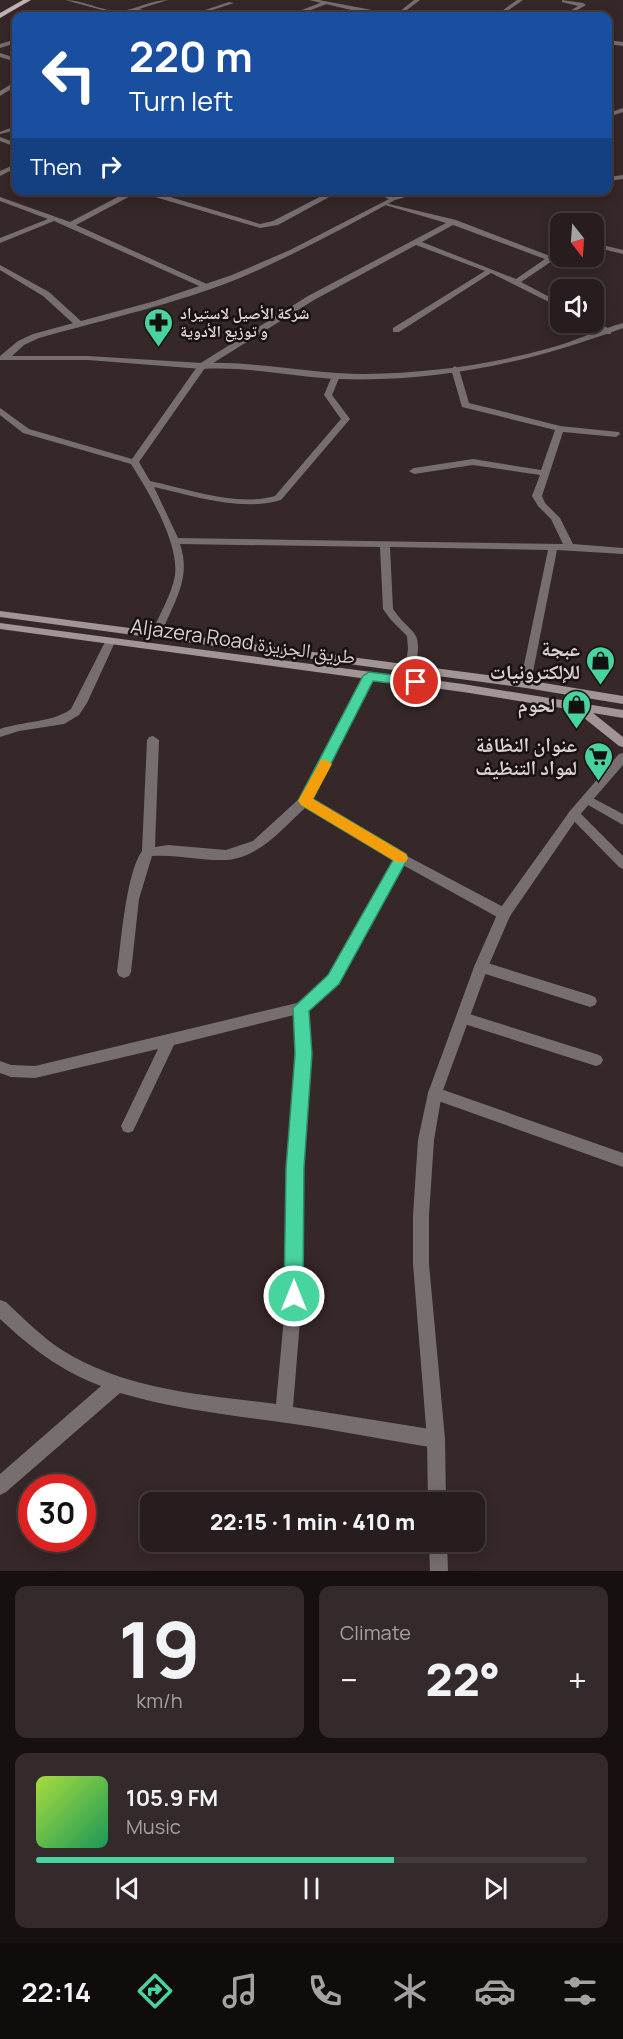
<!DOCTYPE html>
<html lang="en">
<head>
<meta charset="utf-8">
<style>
  :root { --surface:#281d1e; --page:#342a2b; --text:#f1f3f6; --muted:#a5a2a4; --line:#443b3c; --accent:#47d49e }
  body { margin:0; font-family:Manrope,"Noto Naskh Arabic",sans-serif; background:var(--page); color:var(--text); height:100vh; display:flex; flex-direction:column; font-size:22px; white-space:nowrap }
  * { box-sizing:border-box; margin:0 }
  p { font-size:20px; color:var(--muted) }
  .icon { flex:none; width:33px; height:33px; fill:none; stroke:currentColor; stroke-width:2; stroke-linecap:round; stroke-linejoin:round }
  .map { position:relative; height:1571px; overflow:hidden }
  .drawer { display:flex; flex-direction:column; gap:15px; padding:15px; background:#161010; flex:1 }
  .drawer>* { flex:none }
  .banner { position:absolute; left:12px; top:12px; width:600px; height:183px; border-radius:12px; box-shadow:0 3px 15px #0003,0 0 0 2px var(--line); background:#1a4fa0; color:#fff; overflow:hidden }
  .needle { width:39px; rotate:163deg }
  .buttons { position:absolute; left:550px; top:213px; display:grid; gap:12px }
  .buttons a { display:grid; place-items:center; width:54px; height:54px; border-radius:12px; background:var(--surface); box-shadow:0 3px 15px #0003,0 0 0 2px var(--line); font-size:30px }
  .speed { position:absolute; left:18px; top:1474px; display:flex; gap:12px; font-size:30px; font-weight:700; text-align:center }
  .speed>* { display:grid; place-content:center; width:78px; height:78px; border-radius:50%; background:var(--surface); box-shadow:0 3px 15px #0003,0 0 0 2px var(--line); line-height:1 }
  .speed .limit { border:9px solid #d22; background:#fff; color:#111 }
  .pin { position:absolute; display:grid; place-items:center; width:51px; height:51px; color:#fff; margin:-26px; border:3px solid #fff; border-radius:50%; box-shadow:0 2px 6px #0007 }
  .me { position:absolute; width:66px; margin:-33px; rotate:0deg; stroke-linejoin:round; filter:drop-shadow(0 0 4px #0008) }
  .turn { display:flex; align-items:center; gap:21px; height:126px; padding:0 18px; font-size:27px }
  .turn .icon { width:78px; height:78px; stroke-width:2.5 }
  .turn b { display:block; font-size:42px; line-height:51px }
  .then { display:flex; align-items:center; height:57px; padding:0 18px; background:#0003; gap:12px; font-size:22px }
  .big { font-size:45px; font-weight:800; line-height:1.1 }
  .drawer .tile { flex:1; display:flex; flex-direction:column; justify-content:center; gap:9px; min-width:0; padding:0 21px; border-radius:12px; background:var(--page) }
  .drawer .dial { align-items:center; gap:0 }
  .dial b { font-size:78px; line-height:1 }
  .song { display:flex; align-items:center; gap:18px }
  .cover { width:72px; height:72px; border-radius:9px; background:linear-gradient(135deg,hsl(80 70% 55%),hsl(150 70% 35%)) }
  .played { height:6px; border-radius:3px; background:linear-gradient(90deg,var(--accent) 65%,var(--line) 65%) }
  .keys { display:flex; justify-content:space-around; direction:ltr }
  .heat { display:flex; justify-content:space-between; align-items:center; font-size:33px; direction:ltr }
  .drawer .tiles { flex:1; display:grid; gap:15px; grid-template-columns:1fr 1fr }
  .tile:last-child { grid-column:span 2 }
  .trip { position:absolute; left:140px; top:1492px; width:345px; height:60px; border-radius:12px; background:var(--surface); box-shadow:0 3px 15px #0003,0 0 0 2px var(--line); font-weight:800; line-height:60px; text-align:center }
  .dock { display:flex; height:96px; justify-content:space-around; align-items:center; background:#100c0c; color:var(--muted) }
  .dock .icon { width:42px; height:42px }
  .dock .active { color:var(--accent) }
  .dock b { font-size:27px; color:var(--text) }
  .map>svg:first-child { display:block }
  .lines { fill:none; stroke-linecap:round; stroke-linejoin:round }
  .minor { fill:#776f6f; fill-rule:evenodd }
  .tertiary { fill:#776f6f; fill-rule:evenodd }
  .secondary { fill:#a19596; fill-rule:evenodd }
  .primary { fill:#c2b2b3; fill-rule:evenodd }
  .route { fill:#47d49e; stroke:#2e8a67; stroke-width:1.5 }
  .slow { fill:#f59e0b }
  .labels { text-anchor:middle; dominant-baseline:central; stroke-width:5; stroke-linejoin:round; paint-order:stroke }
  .far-poi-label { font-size:16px; font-weight:bold; fill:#dbd1d1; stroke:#191213; text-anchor:start }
  .street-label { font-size:20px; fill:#dbd1d1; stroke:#191213 }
  .poi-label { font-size:20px; font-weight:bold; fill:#dbd1d1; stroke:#191213; text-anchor:end }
</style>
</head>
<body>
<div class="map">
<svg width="623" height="1571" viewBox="0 0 623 1571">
  <rect width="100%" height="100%" fill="#362728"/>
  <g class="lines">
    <g class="minor">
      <path d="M65 0C83 0 107 13 121 11 137 9 151 0 168 0L139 9 168 16H160L135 10 107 16 113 13Z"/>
      <path d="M414 0H420L399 16H394Z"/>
      <path d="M517 0H523L500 16H495Z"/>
      <path d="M562 0 583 3 586 5 567 16H562L578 6 562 2Z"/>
      <path d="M325 1 327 4 300 14 269 16 299 11Z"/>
      <path d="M229 2 234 3 194 16H187Z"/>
      <path d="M16 39V43L0 48V44Z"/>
      <path d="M0 53 16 58V62L0 57Z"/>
      <path d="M13 83H16V86L0 96V91Z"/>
      <path d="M623 108V112L608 117V113Z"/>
      <path d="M16 126V130L0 134V132Z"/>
      <path d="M0 137 16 143V147L0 141Z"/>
      <path d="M16 164V168L0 176V171Z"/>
      <path d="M131 190H147L260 224 273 221 333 190H342L278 225 260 228 138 192 76 225 209 285V289H206L54 221 0 243V238L48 219 0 201V197L70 222Z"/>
      <path d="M369 190H379L396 199 391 200Z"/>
      <path d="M385 203 456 220 550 256 561 250V255L521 282 561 303V308L491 273 399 332H393V328L485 271 416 245 314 300 205 368 139 462 150 481C187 489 238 507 275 496L341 419 324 395 332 376 336 373 340 376 332 395 350 419 281 500C240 512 195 496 154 487L178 538 563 544 551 519 538 506 532 496 540 475 473 465 414 474 409 471 414 468 473 459 541 470 555 430 462 407 451 369 455 366 459 369 469 403 560 426 619 432 620 434 616 437 563 432 542 496 545 503 560 518 573 544 623 548V554L557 550 530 687 526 688 520 684 548 550 390 547 393 609C412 637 424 627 415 668L410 672 405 668 408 649 407 636 391 620 383 609 380 547 180 544C192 579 173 603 161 635L156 638 151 635C158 616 172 595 175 575 179 542 148 491 131 464L23 433 0 415V408L29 429 132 459 199 364 308 296 446 223 385 205ZM453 225 545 259 516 279 422 242Z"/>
      <path d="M594 243 623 250V254L594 247Z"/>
      <path d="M0 265 49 292 82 322V326H76L43 296 0 270Z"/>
      <path d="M594 320 611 330V334H605L587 322H594Z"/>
      <path d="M110 639 115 642 87 703 79 715 64 724 19 731 0 737V729C23 721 52 723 71 709L105 642Z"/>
      <path d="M369 672 375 676 312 799 405 855 509 910 511 914 509 918 504 919 499 918 403 865 338 984 308 1010 311 1054 303 1168 302 1296 293 1407 436 1430 442 1433 445 1439 442 1445 436 1448C386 1440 337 1430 287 1423 230 1415 174 1409 120 1393L6 1492 0 1495V1474L101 1386C61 1371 31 1348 0 1319V1300L6 1302C24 1319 42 1337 62 1350 125 1390 204 1395 276 1404L286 1296 287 1168 297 1054 294 1015 174 1045 133 1131 128 1133 123 1131 121 1126 158 1049 35 1078 11 1077 0 1073V1061L11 1065 35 1066 297 1003 328 976 394 860 306 807C283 828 259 858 226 860 201 861 177 854 152 856L139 899 131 972 129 976 124 978 119 976 117 972C121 943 126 873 142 851L147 740 149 737 153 736 159 740 155 847 168 845 226 850 253 841 300 798 363 676Z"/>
      <path d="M587 795 623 814V825L583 802 581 799 583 796Z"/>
      <path d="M574 810 578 811 623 856V869L619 867 570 817 568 814 570 811Z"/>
      <path d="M481 961 590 995 595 997 597 1001 595 1005 590 1007 476 971 474 967 476 963Z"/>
      <path d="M463 1012 596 1054 601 1056 603 1060 601 1064 596 1066 458 1022 456 1018 458 1014Z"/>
      <path d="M435 1087 623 1153V1167L430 1098 428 1093 430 1088Z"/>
    </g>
    <g class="tertiary">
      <path d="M309 0H319L404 16 372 15Z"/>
      <path d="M608 40 623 42V46L608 44Z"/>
      <path d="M623 175V179L608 181V177Z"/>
      <path d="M419 190H441L409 196 395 200C344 228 294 255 240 278 176 304 106 319 39 338L24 345 12 356H88L202 363C256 361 311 374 365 374 427 373 490 365 550 348 575 341 598 330 623 323V328C531 362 437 383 338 379 293 377 247 366 202 369L88 360H0V356L18 341 33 334 155 301 232 275 290 250 391 198Z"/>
      <path d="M623 753V765L578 817 510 916 488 967 442 1093 434 1140 429 1215V1264L445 1439 446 1503H428L427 1439 413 1264V1215L418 1140 428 1093 474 967 499 910 570 811 619 754Z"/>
      <path d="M429 1542H447L448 1571H430Z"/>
    </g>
    <g class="secondary">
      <path d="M0 611 526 680 623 696V704L526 688 0 617Z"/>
      <path d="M0 623 463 684 623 710V718L593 713 623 737V747L619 746 574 710 463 692 0 629Z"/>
    </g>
    <path class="primary" d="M23 0H31L0 18V13Z"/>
  </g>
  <path class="route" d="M369 672 416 678 423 682 416 686 373 681 313 799 406 854 408 858 339 984 309 1011 312 1054 304 1168 303 1296 300 1303 294 1305 287 1303 284 1296 286 1168 295 1054 293 1008 328 975 393 860 301 805 298 801 363 676Z"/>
  <path class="slow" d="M325 759 332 764 313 799 406 854 408 858 406 862H396L301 805 298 801 321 760Z"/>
  <defs>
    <symbol id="pharmacy-pin" viewBox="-11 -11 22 30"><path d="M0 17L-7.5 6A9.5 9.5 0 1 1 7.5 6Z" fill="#47d49e" stroke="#191213"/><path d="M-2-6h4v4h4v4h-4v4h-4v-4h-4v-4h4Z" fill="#111"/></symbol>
    <symbol id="shop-pin" viewBox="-11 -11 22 30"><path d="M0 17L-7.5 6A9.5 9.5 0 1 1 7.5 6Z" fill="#47d49e" stroke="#191213"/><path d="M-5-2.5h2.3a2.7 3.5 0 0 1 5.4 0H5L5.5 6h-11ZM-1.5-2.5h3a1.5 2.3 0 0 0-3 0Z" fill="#111"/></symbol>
    <symbol id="supermarket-pin" viewBox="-11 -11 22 30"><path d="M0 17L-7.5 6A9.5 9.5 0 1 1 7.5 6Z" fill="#47d49e" stroke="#191213"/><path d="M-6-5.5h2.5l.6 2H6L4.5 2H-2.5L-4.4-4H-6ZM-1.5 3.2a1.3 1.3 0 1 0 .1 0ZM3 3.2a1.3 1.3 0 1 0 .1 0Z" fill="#111"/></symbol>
  </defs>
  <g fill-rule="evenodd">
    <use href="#pharmacy-pin" x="142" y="306" width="33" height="45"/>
    <use href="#shop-pin" x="584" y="644" width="33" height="45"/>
    <use href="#shop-pin" x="560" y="688" width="33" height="45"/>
    <use href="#supermarket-pin" x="582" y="740" width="33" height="45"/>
  </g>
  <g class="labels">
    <g class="far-poi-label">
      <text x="180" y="313">شركة الأصيل لاستيراد<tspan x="180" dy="18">و توزيع الأدوية</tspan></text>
    </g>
    <g class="street-label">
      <text transform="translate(243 641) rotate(8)">Aljazera Road طريق الجزيزة</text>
    </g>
    <g class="poi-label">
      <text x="580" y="648">عبجة<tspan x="580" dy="23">للإلكترونيات</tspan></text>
      <text x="555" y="704">لحوم</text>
      <text x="577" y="744">عنوان النظافة<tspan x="577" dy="23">لمواد التنظيف</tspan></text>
    </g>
  </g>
</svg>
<div class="buttons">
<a><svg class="needle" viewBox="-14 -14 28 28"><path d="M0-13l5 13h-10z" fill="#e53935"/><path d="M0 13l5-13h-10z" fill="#a5a2a4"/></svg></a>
<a><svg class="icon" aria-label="sound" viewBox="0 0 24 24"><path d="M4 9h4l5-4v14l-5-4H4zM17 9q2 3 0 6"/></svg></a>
</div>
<div class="speed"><div class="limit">30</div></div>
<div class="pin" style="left:416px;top:682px;background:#d93025"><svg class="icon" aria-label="arrive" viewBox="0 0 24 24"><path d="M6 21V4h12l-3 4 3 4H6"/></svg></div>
<svg class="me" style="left:294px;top:1296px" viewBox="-20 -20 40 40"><circle r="17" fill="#47d49e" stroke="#fff" stroke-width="3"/><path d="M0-11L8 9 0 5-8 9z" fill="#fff"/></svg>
<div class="trip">22:15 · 1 min · 410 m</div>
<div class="banner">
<div class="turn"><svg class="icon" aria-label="left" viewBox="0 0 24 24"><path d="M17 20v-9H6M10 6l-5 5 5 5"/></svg><div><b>220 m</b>Turn left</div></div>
<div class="then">Then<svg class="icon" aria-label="right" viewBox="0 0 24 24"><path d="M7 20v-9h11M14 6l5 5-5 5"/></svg></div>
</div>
</div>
<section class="drawer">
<div class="tiles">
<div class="tile dial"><b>19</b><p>km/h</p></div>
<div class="tile"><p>Climate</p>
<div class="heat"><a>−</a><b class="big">22°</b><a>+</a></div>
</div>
<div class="tile">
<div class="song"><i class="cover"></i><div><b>105.9 FM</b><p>Music</p></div></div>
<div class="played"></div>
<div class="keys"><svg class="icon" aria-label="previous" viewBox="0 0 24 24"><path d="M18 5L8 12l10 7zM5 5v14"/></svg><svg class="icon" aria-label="pause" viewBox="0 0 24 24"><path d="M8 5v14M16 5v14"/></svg><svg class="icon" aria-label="next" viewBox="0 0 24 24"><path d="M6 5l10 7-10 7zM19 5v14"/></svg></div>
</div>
</div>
</section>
<nav class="dock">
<b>22:14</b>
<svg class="icon active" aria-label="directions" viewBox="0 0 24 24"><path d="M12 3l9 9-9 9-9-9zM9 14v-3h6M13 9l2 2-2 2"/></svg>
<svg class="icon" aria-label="music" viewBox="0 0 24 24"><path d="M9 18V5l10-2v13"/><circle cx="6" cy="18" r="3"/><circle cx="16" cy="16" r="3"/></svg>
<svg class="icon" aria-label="phone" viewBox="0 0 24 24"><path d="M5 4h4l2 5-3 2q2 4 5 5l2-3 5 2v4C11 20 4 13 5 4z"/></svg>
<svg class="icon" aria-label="climate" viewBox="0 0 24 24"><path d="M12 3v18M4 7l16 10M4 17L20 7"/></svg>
<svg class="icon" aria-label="car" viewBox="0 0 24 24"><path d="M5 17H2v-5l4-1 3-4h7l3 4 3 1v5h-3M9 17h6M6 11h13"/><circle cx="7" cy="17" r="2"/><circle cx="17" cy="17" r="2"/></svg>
<svg class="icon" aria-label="filters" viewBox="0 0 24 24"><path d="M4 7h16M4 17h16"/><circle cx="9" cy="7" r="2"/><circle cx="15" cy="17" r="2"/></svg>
</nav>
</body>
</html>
